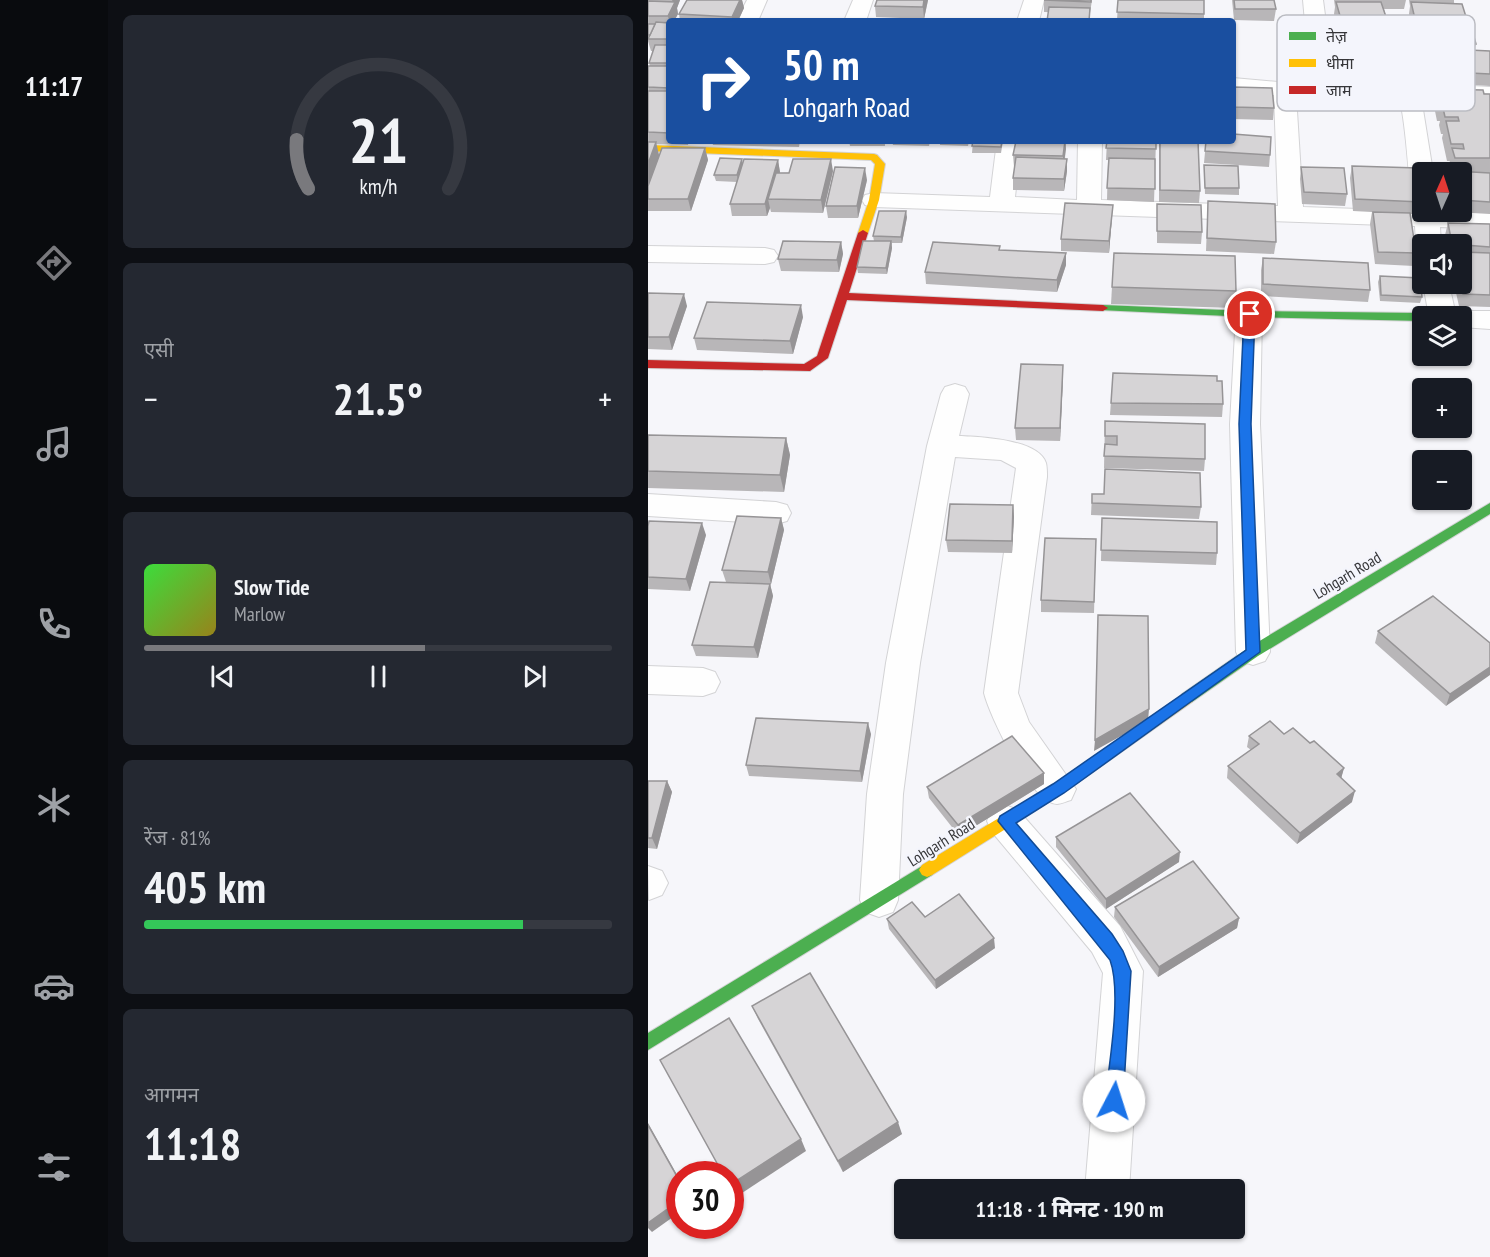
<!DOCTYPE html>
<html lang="hi">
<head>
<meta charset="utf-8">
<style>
  :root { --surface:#171b24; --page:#242831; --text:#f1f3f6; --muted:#9ea1a6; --line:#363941; --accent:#79797d }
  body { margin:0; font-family:"PT Sans Narrow","Noto Sans Devanagari",sans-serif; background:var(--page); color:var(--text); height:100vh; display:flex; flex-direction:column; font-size:22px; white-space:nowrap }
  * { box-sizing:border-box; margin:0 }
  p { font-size:20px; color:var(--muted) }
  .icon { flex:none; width:33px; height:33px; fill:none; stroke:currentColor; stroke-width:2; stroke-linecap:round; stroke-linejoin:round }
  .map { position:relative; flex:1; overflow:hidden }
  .panel { display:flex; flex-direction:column; gap:15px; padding:15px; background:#0d0f14; width:540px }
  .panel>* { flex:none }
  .banner { position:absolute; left:18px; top:18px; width:570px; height:126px; border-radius:6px; box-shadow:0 2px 4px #0004; background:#1a4fa0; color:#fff; overflow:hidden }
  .needle { width:39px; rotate:3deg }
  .controls { position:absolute; left:764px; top:162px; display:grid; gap:12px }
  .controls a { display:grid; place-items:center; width:60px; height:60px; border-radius:6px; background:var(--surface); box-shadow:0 2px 4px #0004; font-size:30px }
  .speed { position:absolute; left:18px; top:1161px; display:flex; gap:12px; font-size:30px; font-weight:700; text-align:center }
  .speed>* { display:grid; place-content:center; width:78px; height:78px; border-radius:50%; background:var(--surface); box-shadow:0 2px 4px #0004; line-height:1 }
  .speed .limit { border:9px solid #d22; background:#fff; color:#111 }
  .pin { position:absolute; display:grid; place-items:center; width:51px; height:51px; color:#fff; margin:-26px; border:3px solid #fff; border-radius:50%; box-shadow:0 2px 6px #0007 }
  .me { position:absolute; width:66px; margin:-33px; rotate:5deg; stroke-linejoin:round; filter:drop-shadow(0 0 4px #0008) }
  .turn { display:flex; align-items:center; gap:21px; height:126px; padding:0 18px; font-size:27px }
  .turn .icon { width:78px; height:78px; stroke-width:2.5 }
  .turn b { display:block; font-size:42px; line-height:51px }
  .big { font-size:45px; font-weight:800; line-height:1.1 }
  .panel .widget { flex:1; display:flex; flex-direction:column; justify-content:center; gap:9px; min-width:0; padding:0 21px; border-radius:9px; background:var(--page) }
  .panel .dial { align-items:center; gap:0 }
  .dial svg { height:156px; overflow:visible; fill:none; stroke:var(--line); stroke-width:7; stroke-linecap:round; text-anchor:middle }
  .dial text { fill:var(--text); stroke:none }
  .song { display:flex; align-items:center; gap:18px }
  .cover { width:72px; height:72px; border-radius:9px; background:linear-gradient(135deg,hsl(120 70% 55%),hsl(50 70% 35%)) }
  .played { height:6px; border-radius:3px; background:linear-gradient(90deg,var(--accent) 60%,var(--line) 60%) }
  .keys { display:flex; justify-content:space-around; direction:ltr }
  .heat { display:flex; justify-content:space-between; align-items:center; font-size:33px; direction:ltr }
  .charge { height:9px; border-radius:4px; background:linear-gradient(90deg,#34c759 81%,var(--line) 0) }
  .trip { position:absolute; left:246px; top:1179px; width:351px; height:60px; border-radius:6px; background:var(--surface); box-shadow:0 2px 4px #0004; font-weight:800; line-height:60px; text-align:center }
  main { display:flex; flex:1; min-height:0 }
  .tabs { display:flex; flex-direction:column; width:108px; justify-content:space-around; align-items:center; background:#090b0e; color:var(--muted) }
  .tabs .icon { width:42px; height:42px }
  .tabs .on { color:var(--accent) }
  .tabs b { font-size:27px; color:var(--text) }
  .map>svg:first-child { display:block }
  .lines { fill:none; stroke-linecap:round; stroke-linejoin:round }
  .street-casing { stroke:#d3d3d5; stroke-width:2 }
  .fast-casing { stroke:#d3d3d5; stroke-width:2 }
  .slow-casing { stroke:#d3d3d5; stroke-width:2 }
  .jam-casing { stroke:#d3d3d5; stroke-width:2 }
  .street { fill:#fefefe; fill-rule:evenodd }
  .fast { fill:#4caf50; fill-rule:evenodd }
  .slow { fill:#ffc107; fill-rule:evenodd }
  .jam { fill:#c62828; fill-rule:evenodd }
  .wall { fill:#b8b6b8 }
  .shaded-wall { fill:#969496 }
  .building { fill:#d6d4d6; stroke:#969496; stroke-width:1.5 }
  .route { fill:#1a73e8; stroke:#114b97; stroke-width:1.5 }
  .labels { text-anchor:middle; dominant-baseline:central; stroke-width:5; stroke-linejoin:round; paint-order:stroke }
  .street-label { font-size:16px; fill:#363639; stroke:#f4f5fc }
  .key { fill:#f4f5fc; stroke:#bbbcc2; stroke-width:1.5 }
  .key-label { font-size:16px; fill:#363639 }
</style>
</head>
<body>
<main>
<nav class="tabs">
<b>11:17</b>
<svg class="icon on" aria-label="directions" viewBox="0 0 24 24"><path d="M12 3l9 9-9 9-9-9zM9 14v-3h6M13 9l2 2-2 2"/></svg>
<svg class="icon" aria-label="music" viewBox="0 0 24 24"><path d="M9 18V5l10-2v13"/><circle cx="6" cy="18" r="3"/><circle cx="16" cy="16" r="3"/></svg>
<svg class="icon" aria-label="phone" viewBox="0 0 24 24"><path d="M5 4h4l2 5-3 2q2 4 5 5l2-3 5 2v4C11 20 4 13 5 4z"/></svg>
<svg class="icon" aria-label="climate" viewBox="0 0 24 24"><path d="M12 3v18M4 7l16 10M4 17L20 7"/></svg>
<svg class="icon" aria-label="car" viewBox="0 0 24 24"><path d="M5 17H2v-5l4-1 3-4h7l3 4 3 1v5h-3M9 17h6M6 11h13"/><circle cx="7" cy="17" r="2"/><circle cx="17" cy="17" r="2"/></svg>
<svg class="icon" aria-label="filters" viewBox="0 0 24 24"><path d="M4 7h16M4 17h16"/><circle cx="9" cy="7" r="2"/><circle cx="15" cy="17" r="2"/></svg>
</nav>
<section class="panel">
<div class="widget dial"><svg viewBox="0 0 100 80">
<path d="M14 69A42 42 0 1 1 86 69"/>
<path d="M14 69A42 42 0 0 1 8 44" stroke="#79797d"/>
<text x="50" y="56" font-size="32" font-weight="700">21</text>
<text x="50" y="72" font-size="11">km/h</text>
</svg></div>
<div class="widget"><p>एसी</p>
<div class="heat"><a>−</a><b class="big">21.5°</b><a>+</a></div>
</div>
<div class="widget">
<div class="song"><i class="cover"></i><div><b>Slow Tide</b><p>Marlow</p></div></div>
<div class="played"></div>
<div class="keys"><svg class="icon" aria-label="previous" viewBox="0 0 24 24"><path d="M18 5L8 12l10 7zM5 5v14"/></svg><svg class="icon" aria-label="pause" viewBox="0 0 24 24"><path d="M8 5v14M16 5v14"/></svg><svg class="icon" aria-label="next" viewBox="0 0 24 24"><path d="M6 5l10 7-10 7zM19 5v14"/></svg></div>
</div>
<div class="widget"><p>रेंज · 81%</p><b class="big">405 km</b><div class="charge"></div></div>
<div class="widget"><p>आगमन</p><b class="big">11:18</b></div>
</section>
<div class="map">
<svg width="842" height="1257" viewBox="0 0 842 1257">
  <rect width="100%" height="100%" fill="#f6f6fa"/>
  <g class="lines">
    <defs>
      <g id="street">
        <path d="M99 0H119L110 21H88Z"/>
        <path d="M205 0H225L218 21H196Z"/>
        <path d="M376 0H396L391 21H369Z"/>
        <path d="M655 0H675L680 38C727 40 752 30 770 83L842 87V101L773 97 785 172H774V190L765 188 762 183C758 152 757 69 728 53L662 49 659 44Z"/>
        <path d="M585 78 641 83 648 95 655 207 766 211 774 206V212L842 213V229L792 227 793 244H774V250L768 244 767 226 226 207 217 205 214 200 217 195 226 193 342 197 349 141H373L367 197 429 200 430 141H454L453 200 630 206 626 95 585 92Z"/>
        <path d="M0 246 117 248 126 250 130 256 126 262 117 264 0 262Z"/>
        <path d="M775 284H801L807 311H842V329L813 327V316H781Z"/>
        <path d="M601 305 611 308 614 314 612 424 622 652 617 661 605 665 593 661 588 652 582 424 588 314 591 308Z"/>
        <path d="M307 384 317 387 321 394 311 436C332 437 390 439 398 463 399 467 399 473 399 477L370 693 381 722 428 789 423 800C419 801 413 804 409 804 383 803 342 717 336 693L368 468 353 460 307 457 272 663 255 794 250 900 245 912 231 917 217 912 212 900 219 794 238 663 279 446 293 394 297 387Z"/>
        <path d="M0 494 128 502 139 505 143 513 139 521 128 524 0 516Z"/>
        <path d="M0 666 55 668 67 672 72 682 67 692 55 696 0 694Z"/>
        <path d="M357 805 370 810 472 926 495 971 481 1190H437L455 973 444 952 344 832 339 821 344 810Z"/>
        <path d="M0 866 14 871 20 883 14 895 1 900Z"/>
      </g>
      <g id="fast">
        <path d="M455 305 601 311 774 313 779 316H774V321L601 317 451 310V306Z"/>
        <path d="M842 503V514L610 656 544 702H534L532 698 534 694 600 648Z"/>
        <path d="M279 863 284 865 287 870 284 875 0 1050V1033Z"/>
      </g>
      <g id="slow">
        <path d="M0 145 226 154 229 155 237 164 231 200 220 233 215 236 210 233 221 200 227 164 223 160 0 151Z"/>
        <path d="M539 692 544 694 546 698 544 702 415 793 284 875 279 877 274 875 271 870 274 865 405 785Z"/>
      </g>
      <path id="jam" d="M215 230 220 233 201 293 455 305 460 308 455 311 199 300 180 358 162 371 0 368V360L156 364 169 356 210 233Z"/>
    </defs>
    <use href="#street" class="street-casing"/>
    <use href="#fast" class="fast-casing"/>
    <use href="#slow" class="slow-casing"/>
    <use href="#jam" class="jam-casing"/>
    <use href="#street" class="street"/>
    <use href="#fast" class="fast"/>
    <use href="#slow" class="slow"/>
    <use href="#jam" class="jam"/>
  </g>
  <g class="wall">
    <path d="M0 0H32L29 8 30 14 26 21H21V141H41L40 145 8 144 11 156 57 148 60 160 43 211H0V66H2L1 63 5 51H3L0 41Z"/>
    <path d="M39 0H94L96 8 90 21H32L31 14Z"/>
    <path d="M229 0H280L276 19 228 17 227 6Z"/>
    <path d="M396 0H444L442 13 396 12Z"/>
    <path d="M470 0 556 14V21H469Z"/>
    <path d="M584 0H626L628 9 626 21 586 20Z"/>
    <path d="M686 0H758L756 9H736L741 26 739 37 693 38 686 14 687 7Z"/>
    <path d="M761 0H806V4L819 20 817 26 828 44 826 50 842 51V86L780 82 777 60 779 52 775 37 777 31H764L761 14 762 6Z"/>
    <path d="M633 39 677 70 675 82 632 79 631 51Z"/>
    <path d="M686 43 746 66 743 78 687 76 684 55Z"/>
    <path d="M585 87 626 108 625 120 585 119Z"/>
    <path d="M790 89 842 94V214L807 212H813V172H802L800 165 802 161H799L794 138 795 134H793L791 125 792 121H789L786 106Z"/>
    <path d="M64 141H152L151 147 65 145Z"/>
    <path d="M201 141H237V146H202Z"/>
    <path d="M244 141H282L281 146 245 145Z"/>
    <path d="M292 141H321L320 146 292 145Z"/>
    <path d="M325 141H355L353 153H324Z"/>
    <path d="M368 141H418L417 159 419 171 416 191 365 190V178L367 167H366L365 155Z"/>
    <path d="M459 141H508L506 202 459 200 460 160H458Z"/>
    <path d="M511 141H550L552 191 551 203 511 202Z"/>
    <path d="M558 141 622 155 621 167 556 163Z"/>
    <path d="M130 160 132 173 185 171 175 213 123 212 122 208 119 216H84L82 204 89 182 68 181 66 175 95 163Z"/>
    <path d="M556 165 591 188V195L557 194Z"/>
    <path d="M704 166 774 192V209L773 214H762L768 253 766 266 727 264 722 224 724 212 705 211 702 178Z"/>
    <path d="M653 167 699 194 697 206 654 204 652 179Z"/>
    <path d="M219 180 210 218H180L178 206Z"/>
    <path d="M560 201 628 242 626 254 558 251Z"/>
    <path d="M509 204 554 232 553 244 509 243Z"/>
    <path d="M259 217 254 243H244V248L239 274 210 273 209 267 226 241 225 236Z"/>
    <path d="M464 217 461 253 413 251V239Z"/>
    <path d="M800 223 842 224V307L811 306 806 284H813V244H799L797 235Z"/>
    <path d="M193 242 195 254 191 272 133 271 130 259Z"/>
    <path d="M352 246V250L418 253V265L409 292 278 284 277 272Z"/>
    <path d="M466 253 588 291 586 308 463 304Z"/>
    <path d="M615 258 722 290 720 302 613 296V270Z"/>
    <path d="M732 276 774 297 772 303 732 301 730 282Z"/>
    <path d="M0 293 39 306 24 350 0 349Z"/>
    <path d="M155 317 145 354 49 350 46 338Z"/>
    <path d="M465 373 569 381 575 404 574 417 462 415Z"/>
    <path d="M415 377 412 441 368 440 367 428Z"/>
    <path d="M457 421 557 459 556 471 456 468Z"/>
    <path d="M0 435 138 438 142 455 136 492 0 488Z"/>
    <path d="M444 494 553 507 551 519 443 515Z"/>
    <path d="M365 505 366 517 364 553 300 552 298 540Z"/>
    <path d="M133 518 136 530 123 584 78 582 74 570Z"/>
    <path d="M454 518 569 553 568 565 453 561Z"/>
    <path d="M0 526 58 535 42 591 0 589Z"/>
    <path d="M448 539 446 613 393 612V600Z"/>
    <path d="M122 584 125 596 110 658 48 656 44 645Z"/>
    <path d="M730 631 842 643 798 706 727 643Z"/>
    <path d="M223 734 214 782 101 776 98 765Z"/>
    <path d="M636 734 662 743 696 768 693 778 704 802 649 844 579 778 580 766 603 750 599 747 601 736Z"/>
    <path d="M0 781H19L24 792 9 849 0 848Z"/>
    <path d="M396 784 311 836 281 798 279 787Z"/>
    <path d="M408 837 531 862 458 909 408 847Z"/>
    <path d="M467 907 591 918 589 928 510 977 466 917Z"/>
    <path d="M277 917 347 948 288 989 241 929 239 919Z"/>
    <path d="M104 1006 254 1134 195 1172 110 1019Z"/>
  </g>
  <g class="shaded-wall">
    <path d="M24 0H32L29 8 30 14 26 21H21L20 16 26 5Z"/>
    <path d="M92 0H94L96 8 90 21H84V17Z"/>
    <path d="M276 0H280L276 19 275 7Z"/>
    <path d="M417 141 418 149 415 169V156Z"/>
    <path d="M8 142 12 159 0 193V164Z"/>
    <path d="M57 148 60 160 43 211 40 199Z"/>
    <path d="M94 159 95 165 90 182 89 175Z"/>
    <path d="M183 159 185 171 175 213 173 200Z"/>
    <path d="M419 159V171L416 191V179Z"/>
    <path d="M130 160 132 172 124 200 120 199 122 208 119 216 117 204Z"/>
    <path d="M217 168 219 180 210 218 209 206Z"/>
    <path d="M465 205 461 253V241Z"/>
    <path d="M258 211 259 217 254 243 253 237Z"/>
    <path d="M243 241 244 248 239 274 238 268Z"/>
    <path d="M193 242 195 254 191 272 189 260Z"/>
    <path d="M418 253V265L409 292V280Z"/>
    <path d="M36 294 39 306 24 350 21 337Z"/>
    <path d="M153 305 155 317 145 354 142 341Z"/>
    <path d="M415 365V377L412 441V428Z"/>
    <path d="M138 438 142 455 136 492 132 475Z"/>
    <path d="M365 505 366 517 364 553V541Z"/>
    <path d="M133 518 136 530 123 584 120 572Z"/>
    <path d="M54 523 58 535 42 591 38 579Z"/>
    <path d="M122 584 125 596 110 658 106 647Z"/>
    <path d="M842 667V675L798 706 802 694Z"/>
    <path d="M501 709 500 721 446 751 447 740Z"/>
    <path d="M220 723 223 734 214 782 212 771Z"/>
    <path d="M696 768 693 779 689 774Z"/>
    <path d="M396 773V784L311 836 310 825Z"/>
    <path d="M19 781 24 792 9 849 4 838Z"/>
    <path d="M707 791 704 802 649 844 652 833Z"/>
    <path d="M532 852 531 862 458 909V899Z"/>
    <path d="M591 918 589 928 510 977 511 967Z"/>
    <path d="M346 938 347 948 288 989 287 980Z"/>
    <path d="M250 1122 254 1134 195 1172 190 1161Z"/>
    <path d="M0 1123 32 1180V1182L0 1125Z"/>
    <path d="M153 1139 158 1151 88 1197 82 1189V1185Z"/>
    <path d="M32 1200V1212L4 1232 0 1228V1223Z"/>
  </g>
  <g class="building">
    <path d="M39 0H92L84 17 31 14Z"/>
    <path d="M229 0H276L275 7 227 6Z"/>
    <path d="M396 0H443V2Z"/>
    <path d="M470 0H556V14L469 12Z"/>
    <path d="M586 0H626L628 9H587Z"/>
    <path d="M0 1 27 2 20 16H0Z"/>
    <path d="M688 2H733L741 26H695Z"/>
    <path d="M763 2 814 4 819 20 767 19Z"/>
    <path d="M401 7 442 8 441 21H399Z"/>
    <path d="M112 19 192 21H111Z"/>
    <path d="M8 22 21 23V39H0Z"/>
    <path d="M0 24H7L2 35H0Z"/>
    <path d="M778 25 823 26 828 44 782 42Z"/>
    <path d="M7 45H21V63H1Z"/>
    <path d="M780 48 842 51V74L783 71Z"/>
    <path d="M0 66H21V88L0 87Z"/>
    <path d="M585 87 624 88 626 108 585 107Z"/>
    <path d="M790 89 835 90 836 94H842V158H807L804 148 816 149 815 144H803L798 121H811L810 117H797L795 108 808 109 807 104H793Z"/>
    <path d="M0 91H21V133L0 132Z"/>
    <path d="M585 134 623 137 622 155 557 151 558 141H585Z"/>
    <path d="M325 141H354L353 147 324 146Z"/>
    <path d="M368 141H417L415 156 365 155Z"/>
    <path d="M459 141H508V149L458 148Z"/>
    <path d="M512 141H550L552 191 512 190Z"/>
    <path d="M0 142H8L0 164Z"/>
    <path d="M14 148H57L40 199H0V186Z"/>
    <path d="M368 157 419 159 416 179 365 178Z"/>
    <path d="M72 158 94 159 89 175H66Z"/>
    <path d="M461 158 507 159V189L459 188Z"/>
    <path d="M96 159 130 160 117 204H82Z"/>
    <path d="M145 159H183L173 200 120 199 128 173H141Z"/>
    <path d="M556 165 590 166 591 188H557Z"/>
    <path d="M704 166 770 168 774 192V202L707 199Z"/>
    <path d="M187 167 217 168 209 206H178Z"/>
    <path d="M653 167 696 168 699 194 656 192Z"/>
    <path d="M806 171 842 173V202L813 200V172H806Z"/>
    <path d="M560 201 627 204 628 242 559 238Z"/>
    <path d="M417 203 465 205 461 241 413 239Z"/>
    <path d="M509 204 553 205 554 232 509 231Z"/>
    <path d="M231 211H258L253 237 225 236Z"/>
    <path d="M725 212 762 213 768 253 730 252Z"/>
    <path d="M800 223 842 224V247L804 244Z"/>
    <path d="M135 241 193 242 189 260 130 259Z"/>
    <path d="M215 241H243L238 268 209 267Z"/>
    <path d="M285 242 352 246 351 250 418 253 409 280 277 272Z"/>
    <path d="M813 252 842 253V295L815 294 812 284H813Z"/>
    <path d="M466 253 587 256 588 291 464 287Z"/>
    <path d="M615 258 720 263 722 290 615 284Z"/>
    <path d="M732 276 772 278 774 297 733 295Z"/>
    <path d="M0 293 36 294 21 337H0Z"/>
    <path d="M59 302 153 305 142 341 46 338Z"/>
    <path d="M373 364 415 365 412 428H367Z"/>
    <path d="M465 373 569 376V381H574L575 404 463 403Z"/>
    <path d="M457 421 557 424V459L456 456 457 444 469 445V436H457Z"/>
    <path d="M0 435 138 438 132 475 0 471Z"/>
    <path d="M457 469 552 473 553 507 444 503V494H456Z"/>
    <path d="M302 504 365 505 364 541 298 540Z"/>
    <path d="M89 516 133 518 120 572 74 570Z"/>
    <path d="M454 518 569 522V553L453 550Z"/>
    <path d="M1 521 54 523 38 579 0 577V526Z"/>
    <path d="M397 538 448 539 446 602 393 600Z"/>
    <path d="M62 582 122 584 106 647 44 645Z"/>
    <path d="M785 596 842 643V667L802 694 730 631Z"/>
    <path d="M450 615 500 616 501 709 447 740Z"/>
    <path d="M108 718 220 723 212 771 98 765Z"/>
    <path d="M622 721 636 734 645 728 662 743 666 741 696 768 689 774 707 791 652 833 580 766 611 744 601 736Z"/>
    <path d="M364 736 396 773 310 825 279 787Z"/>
    <path d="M0 781H19L4 838H0Z"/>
    <path d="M482 793 532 852 458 899 408 837Z"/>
    <path d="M545 861 591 918 511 967 467 907Z"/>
    <path d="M311 894 346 938 287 980 239 919 264 902 277 917Z"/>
    <path d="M162 973 250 1122 190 1161 104 1006Z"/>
    <path d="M81 1018 153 1139 82 1185V1174H75L12 1060Z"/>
    <path d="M0 1125 32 1182V1200L0 1223Z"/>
  </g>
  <path class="route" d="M602 311 607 314 603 424 612 652 416 793 368 823 464 934 475 951 483 971 475 1101 472 1107 466 1110 460 1107 457 1101C461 1064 474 993 462 960L350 821 352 816 405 784 598 650 591 424 596 314Z"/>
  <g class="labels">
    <g class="street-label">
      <text transform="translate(699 575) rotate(-31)">Lohgarh Road</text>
      <text transform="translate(293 842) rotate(-32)">Lohgarh Road</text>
    </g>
  </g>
  <rect x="629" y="15" width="198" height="96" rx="9" class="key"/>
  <rect x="641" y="32" width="27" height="8" fill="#4caf50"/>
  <rect x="641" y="59" width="27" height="8" fill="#ffc107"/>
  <rect x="641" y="86" width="27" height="8" fill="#c62828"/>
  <g class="key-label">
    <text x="678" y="42">तेज़</text>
    <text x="678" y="69">धीमा</text>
    <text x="678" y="96">जाम</text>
  </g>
</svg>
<div class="controls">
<a><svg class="needle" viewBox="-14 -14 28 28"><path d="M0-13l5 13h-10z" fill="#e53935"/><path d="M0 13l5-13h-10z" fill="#9ea1a6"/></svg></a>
<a><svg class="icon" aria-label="sound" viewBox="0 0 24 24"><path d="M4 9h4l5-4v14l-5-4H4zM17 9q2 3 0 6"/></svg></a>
<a><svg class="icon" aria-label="layers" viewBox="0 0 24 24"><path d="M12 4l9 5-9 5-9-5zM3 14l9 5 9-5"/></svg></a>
<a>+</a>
<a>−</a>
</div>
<div class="speed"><div class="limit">30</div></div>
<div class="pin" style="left:602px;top:314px;background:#d93025"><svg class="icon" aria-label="arrive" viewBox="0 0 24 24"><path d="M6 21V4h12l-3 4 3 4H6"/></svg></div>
<svg class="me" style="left:466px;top:1101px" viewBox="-20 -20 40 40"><circle r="19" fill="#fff"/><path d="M0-13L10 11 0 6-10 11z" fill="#1a73e8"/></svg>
<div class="trip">11:18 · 1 मिनट · 190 m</div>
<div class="banner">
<div class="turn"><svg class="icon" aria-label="right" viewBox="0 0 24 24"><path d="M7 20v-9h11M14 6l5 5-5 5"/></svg><div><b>50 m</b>Lohgarh Road</div></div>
</div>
</div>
</main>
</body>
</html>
